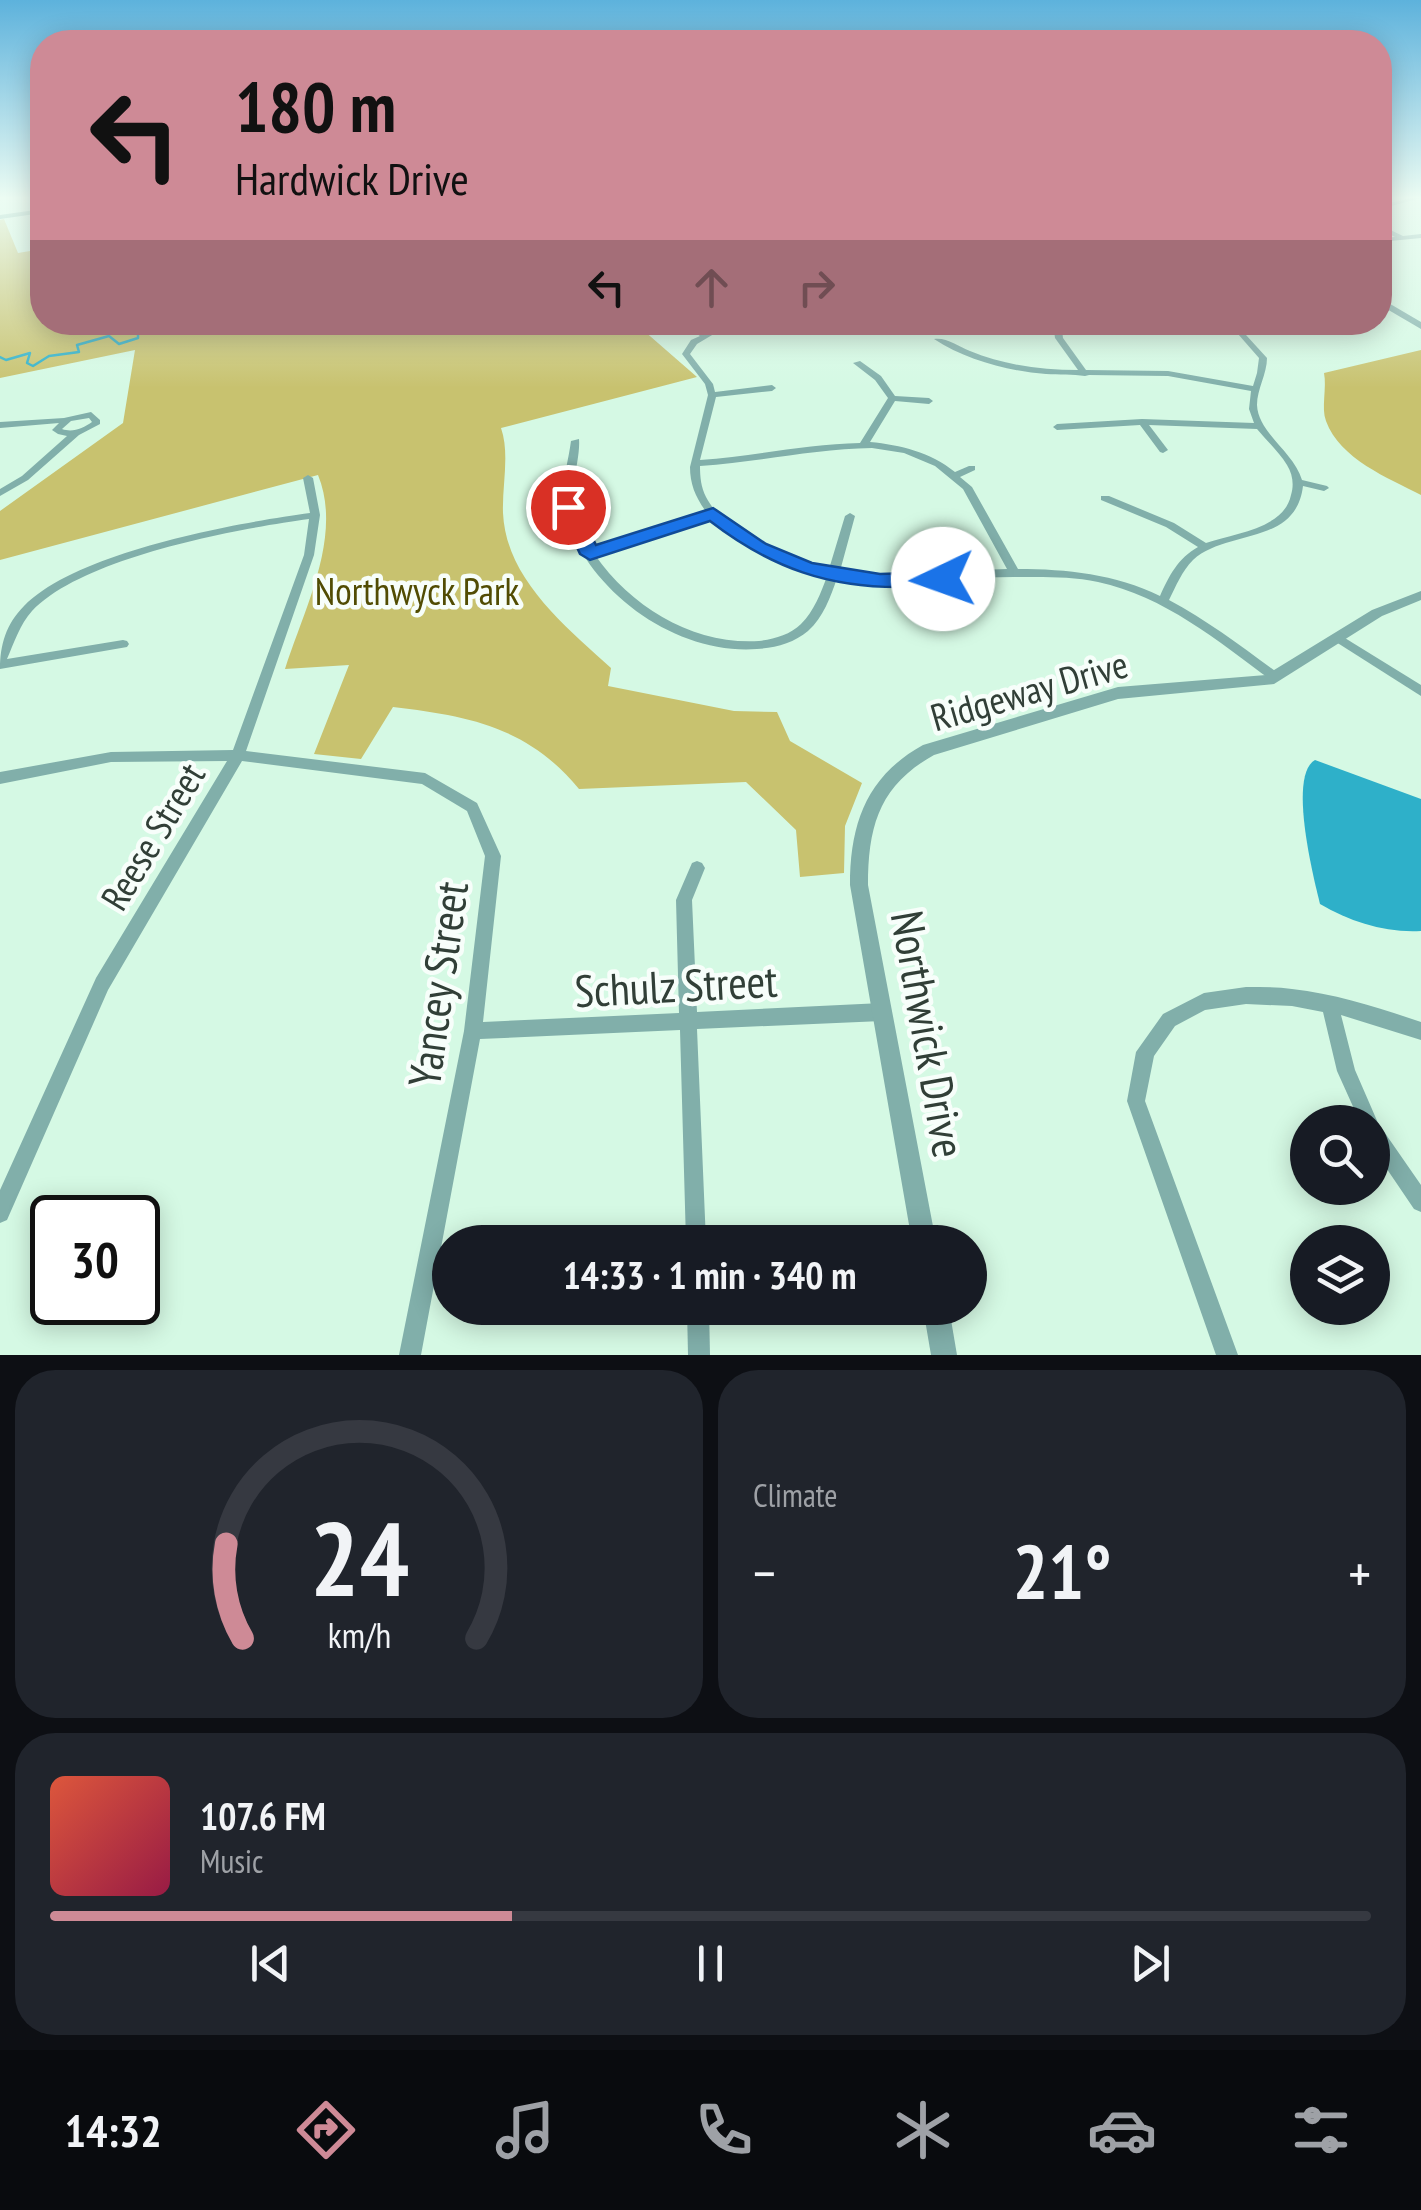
<!DOCTYPE html>
<html lang="en">
<head>
<meta charset="utf-8">
<style>
  :root { --surface:#171b24; --page:#20242c; --text:#f1f3f6; --muted:#9ea1a6; --line:#363941; --accent:#ce8a96 }
  body { margin:0; font-family:"PT Sans Narrow",sans-serif; background:var(--page); color:var(--text); height:100vh; display:flex; flex-direction:column; font-size:38px; white-space:nowrap }
  * { box-sizing:border-box; margin:0 }
  p { font-size:32px; color:var(--muted) }
  .icon { flex:none; width:55px; height:55px; fill:none; stroke:currentColor; stroke-width:2; stroke-linecap:round; stroke-linejoin:round }
  .map { position:relative; height:1355px; overflow:hidden }
  .side { display:flex; flex-direction:column; gap:15px; padding:15px; background:#0d0f14; flex:1 }
  .side>* { flex:none }
  .guide { position:absolute; left:30px; top:30px; width:1362px; height:305px; border-radius:40px; box-shadow:0 5px 25px #0003; background:#ce8a96; color:#111; overflow:hidden }
  .controls { position:absolute; left:1290px; top:1105px; display:grid; gap:20px }
  .controls a { display:grid; place-items:center; width:100px; height:100px; border-radius:50%; background:var(--surface); box-shadow:0 5px 25px #0003; font-size:50px }
  .speed { position:absolute; left:30px; top:1195px; display:flex; gap:20px; font-size:50px; font-weight:700; text-align:center }
  .speed>* { display:grid; place-content:center; width:130px; height:130px; border-radius:50%; background:var(--surface); box-shadow:0 5px 25px #0003; line-height:1 }
  .speed .limit { border:5px solid #111; border-radius:15px; background:#fff; color:#111 }
  .pin { position:absolute; display:grid; place-items:center; width:85px; height:85px; color:#fff; margin:-42px; border:5px solid #fff; border-radius:50%; box-shadow:0 2px 10px #0007 }
  .me { position:absolute; width:110px; margin:-55px; rotate:267deg; stroke-linejoin:round; filter:drop-shadow(0 0 8px #0008) }
  .turn { display:flex; align-items:center; gap:35px; height:210px; padding:0 40px; font-size:45px }
  .turn .icon { width:130px; height:130px; stroke-width:2.5 }
  .turn b { display:block; font-size:70px; line-height:85px }
  .lanes { display:flex; align-items:center; height:95px; padding:0 40px; background:#0003; justify-content:center; gap:50px; direction:ltr }
  .lanes .off { opacity:.35 }
  .big { font-size:75px; font-weight:700; line-height:1.1 }
  .side .widget { flex:1; display:flex; flex-direction:column; justify-content:center; gap:15px; min-width:0; padding:0 35px; border-radius:40px; background:var(--page) }
  .side .dial { align-items:center; gap:0 }
  .dial svg { height:260px; overflow:visible; fill:none; stroke:var(--line); stroke-width:7; stroke-linecap:round; text-anchor:middle }
  .dial text { fill:var(--text); stroke:none }
  .song { display:flex; align-items:center; gap:30px }
  .cover { width:120px; height:120px; border-radius:15px; background:linear-gradient(135deg,hsl(10 70% 55%),hsl(340 70% 35%)) }
  .played { height:10px; border-radius:5px; background:linear-gradient(90deg,var(--accent) 35%,var(--line) 35%) }
  .keys { display:flex; justify-content:space-around; direction:ltr }
  .heat { display:flex; justify-content:space-between; align-items:center; font-size:55px; direction:ltr }
  .side .tiles { flex:1; display:grid; gap:15px; grid-template-columns:1fr 1fr }
  .widget:last-child { grid-column:span 2 }
  .trip { position:absolute; left:432px; top:1225px; width:555px; height:100px; border-radius:50px; background:var(--surface); box-shadow:0 5px 25px #0003; font-weight:700; line-height:100px; text-align:center }
  .menu { display:flex; height:160px; justify-content:space-around; align-items:center; background:#090b0e; color:var(--muted) }
  .menu .icon { width:70px; height:70px }
  .menu .active { color:var(--accent) }
  .menu b { font-size:45px; color:var(--text) }
  .map>svg:first-child { display:block }
  .green { fill:#c8c26f }
  .water { fill:#2eb0c9 }
  .lines { fill:none; stroke-linecap:round; stroke-linejoin:round }
  .stream { stroke:#2eb0c9; stroke-width:2.5 }
  .minor { fill:#81afaa; fill-rule:evenodd }
  .tertiary { fill:#81afaa; fill-rule:evenodd }
  .secondary { fill:#449088; fill-rule:evenodd }
  .route { fill:#1a73e8; stroke:#114b97; stroke-width:2.5 }
  .labels { text-anchor:middle; dominant-baseline:central; stroke-width:9; stroke-linejoin:round; paint-order:stroke }
  .park-label { font-size:38px; fill:#514c03; stroke:#f7fefa }
  .street-label { font-size:38px; fill:#313f37; stroke:#f7fefa }
  .near-street-label { font-size:45px; fill:#313f37; stroke:#f7fefa }
</style>
</head>
<body>
<div class="map">
<svg width="1421" height="1355" viewBox="0 0 1421 1355">
  <rect width="100%" height="100%" fill="#d5f9e4"/>
  <g class="green">
    <path d="M4 219 18 253 42 249V322L635 323 697 377 501 428C510 454 502 485 503 513 506 579 565 626 611 668L608 686 734 711 777 712 790 741 862 783 845 826 844 873 800 877 796 830 746 782 579 789C528 727 469 716 393 707L361 759 314 754 349 665 285 669C304 609 343 536 318 475L0 560V511L123 423 135 350 0 378V220Z"/>
    <path d="M1421 350V495C1388 478 1340 459 1326 421 1321 408 1327 388 1324 373Z"/>
  </g>
  <path class="water" d="M1315 760 1421 799V931C1385 933 1351 922 1320 904 1313 876 1288 775 1315 760Z"/>
  <g class="lines">
    <path class="stream" d="M0 357 6 360 30 353 27 363 33 366 49 356 79 352 77 345 109 336 119 344 138 338V330L129 322"/>
    <g class="minor">
      <path d="M1412 198H1421L1380 209V205Z"/>
      <path d="M1380 225 1403 236 1421 234V238L1380 242V238L1395 237 1380 229Z"/>
      <path d="M679 322H688L706 333 725 322H734L697 344 690 354 713 384 715 392 772 385 776 388 772 391 716 397 700 460C754 456 807 444 860 443L888 398 875 380 853 363 860 361 881 376 895 396 929 398 933 401 929 404 895 401 870 442C901 445 930 452 955 472L969 466H975V470L960 477 972 487 1018 569C1067 569 1115 574 1160 596 1169 576 1178 558 1198 547L1166 527 1101 500V496H1109L1174 523 1206 543C1234 533 1284 529 1291 495 1294 485 1293 475 1287 465 1279 452 1267 441 1257 429L1149 425 1168 450 1163 453 1160 452 1140 425 1057 430 1053 427 1057 424 1142 419 1254 423 1249 409 1251 391 1168 376 1089 375 1085 376C1073 374 1059 375 1046 374 1008 371 966 360 934 339 946 337 958 346 970 351 1004 365 1041 370 1078 370L1055 338 1053 322H1061L1063 338 1086 370 1168 371 1253 386 1257 373 1259 358 1238 334 1161 331 1157 329 1161 327 1234 330 1228 322H1235L1242 330 1262 331 1317 326V330H1314L1262 335H1246L1267 358C1267 374 1257 389 1257 405 1258 433 1294 452 1302 480L1327 486 1329 488 1324 491 1303 486C1296 546 1227 529 1193 560 1182 571 1176 586 1169 600 1208 621 1244 648 1279 674L1281 677 1279 680H1271C1218 641 1164 596 1098 582 1070 576 1042 577 1014 577 955 577 896 585 837 578 831 596 823 618 808 631 794 643 775 648 757 649 677 655 591 594 566 518 558 493 568 465 571 441L579 439C580 452 576 466 575 479 571 505 578 527 591 549L707 513C696 498 690 485 690 467L708 395 705 384 682 354 691 340 700 336ZM872 448 904 453 935 466 963 489 1007 569C951 571 895 578 840 571L855 516 850 513 845 516 829 569C790 564 725 534 706 497 701 487 700 477 700 466 758 462 814 449 872 448ZM711 518C741 548 785 570 827 576 821 593 814 611 801 624 790 635 774 639 759 641 694 645 632 608 595 555Z"/>
      <path d="M91 412 100 420V424L79 435 28 480 0 496V489L22 476 67 436 58 434 52 430 59 423 0 428V422L64 418ZM89 418 92 422C83 428 73 433 62 429L71 421Z"/>
      <path d="M308 475 313 478 320 515 314 555 246 751 425 773 477 803 501 856 483 1022 679 1013 676 900 692 863 697 861 702 863 705 868 692 900 697 1012 882 1003 888 1006 891 1012 888 1018 882 1021 697 1029 706 1242H686L680 1030 480 1039 421 1355H399L464 1031 485 856 467 811 422 784 242 761 108 990 7 1220 0 1223V1190L96 978 227 761 111 762 0 784V772L111 752 233 750 304 555 309 519C236 529 83 557 32 611 20 624 14 643 7 659L123 640 127 641 129 644 127 647 0 669C0 645 6 624 24 606 76 552 235 523 310 513L303 478Z"/>
      <path d="M1340 635 1421 685V696L1336 642 1334 639Z"/>
      <path d="M1246 987C1261 987 1277 987 1292 989 1337 994 1379 1008 1421 1022V1040L1341 1015 1355 1070 1378 1123 1421 1185V1212L1414 1209 1372 1147V1122H1360L1337 1071 1323 1012 1292 1006 1246 1004 1205 1010 1175 1026 1154 1056 1145 1101 1238 1355H1216L1127 1101 1136 1052 1163 1014 1204 993Z"/>
      <path d="M687 1308H709L710 1355H688Z"/>
    </g>
    <g class="tertiary">
      <path d="M1380 298 1421 322V329L1380 305Z"/>
      <path d="M1421 591V600L1382 616 1274 684 1118 699 934 755C880 785 868 825 868 885L936 1242H912L850 885C850 823 867 776 923 745L1118 687 1266 675 1372 610Z"/>
      <path d="M923 1308H949L957 1355H931Z"/>
    </g>
    <path class="secondary" d="M42 209V213L0 219V215Z"/>
  </g>
  <linearGradient id="sky" x2="0" y2="1"><stop stop-color="#5db2dc"/><stop offset="0.51" stop-color="#ecfcf3"/><stop offset="1" stop-color="#ecfcf3" stop-opacity="0"/></linearGradient>
  <rect width="1421" height="388" fill="url(#sky)"/>
  <path class="route" d="M562 503H575L596 545 713 508 766 544 812 563 880 574 943 572 953 579C943 589 923 586 908 587 830 589 771 568 710 521L590 560 580 554 559 507Z"/>
  <g class="labels">
    <g class="park-label">
      <text x="417" y="590">Northwyck Park</text>
    </g>
    <g class="street-label">
      <text transform="translate(1029 690) rotate(-16)">Ridgeway Drive</text>
      <text transform="translate(152 836) rotate(-59)">Reese Street</text>
    </g>
    <g class="near-street-label">
      <text transform="translate(437 984) rotate(-82)">Yancey Street</text>
      <text transform="translate(676 985) rotate(-3)">Schulz Street</text>
      <text transform="translate(929 1034) rotate(80)">Northwick Drive</text>
    </g>
  </g>
</svg>
<div class="controls">
<a><svg class="icon" aria-label="search" viewBox="0 0 24 24"><circle cx="10" cy="10" r="6"/><path d="M15 15l6 6"/></svg></a>
<a><svg class="icon" aria-label="layers" viewBox="0 0 24 24"><path d="M12 4l9 5-9 5-9-5zM3 14l9 5 9-5"/></svg></a>
</div>
<div class="speed"><div class="limit">30</div></div>
<div class="pin" style="left:568px;top:507px;background:#d93025"><svg class="icon" aria-label="arrive" viewBox="0 0 24 24"><path d="M6 21V4h12l-3 4 3 4H6"/></svg></div>
<svg class="me" style="left:943px;top:579px" viewBox="-20 -20 40 40"><circle r="19" fill="#fff"/><path d="M0-13L10 11 0 6-10 11z" fill="#1a73e8"/></svg>
<div class="trip">14:33 · 1 min · 340 m</div>
<div class="guide">
<div class="turn"><svg class="icon" aria-label="left" viewBox="0 0 24 24"><path d="M17 20v-9H6M10 6l-5 5 5 5"/></svg><div><b>180 m</b>Hardwick Drive</div></div>
<div class="lanes"><svg class="icon" aria-label="left" viewBox="0 0 24 24"><path d="M17 20v-9H6M10 6l-5 5 5 5"/></svg><svg class="icon off" aria-label="ahead" viewBox="0 0 24 24"><path d="M12 20V5M6 11l6-6 6 6"/></svg><svg class="icon off" aria-label="right" viewBox="0 0 24 24"><path d="M7 20v-9h11M14 6l5 5-5 5"/></svg></div>
</div>
</div>
<section class="side">
<div class="tiles">
<div class="widget dial"><svg viewBox="0 0 100 80">
<path d="M14 69A42 42 0 1 1 86 69"/>
<path d="M14 69A42 42 0 0 1 9 40" stroke="#ce8a96"/>
<text x="50" y="56" font-size="32" font-weight="700">24</text>
<text x="50" y="72" font-size="11">km/h</text>
</svg></div>
<div class="widget"><p>Climate</p>
<div class="heat"><a>−</a><b class="big">21°</b><a>+</a></div>
</div>
<div class="widget">
<div class="song"><i class="cover"></i><div><b>107.6 FM</b><p>Music</p></div></div>
<div class="played"></div>
<div class="keys"><svg class="icon" aria-label="previous" viewBox="0 0 24 24"><path d="M18 5L8 12l10 7zM5 5v14"/></svg><svg class="icon" aria-label="pause" viewBox="0 0 24 24"><path d="M8 5v14M16 5v14"/></svg><svg class="icon" aria-label="next" viewBox="0 0 24 24"><path d="M6 5l10 7-10 7zM19 5v14"/></svg></div>
</div>
</div>
</section>
<nav class="menu">
<b>14:32</b>
<svg class="icon active" aria-label="directions" viewBox="0 0 24 24"><path d="M12 3l9 9-9 9-9-9zM9 14v-3h6M13 9l2 2-2 2"/></svg>
<svg class="icon" aria-label="music" viewBox="0 0 24 24"><path d="M9 18V5l10-2v13"/><circle cx="6" cy="18" r="3"/><circle cx="16" cy="16" r="3"/></svg>
<svg class="icon" aria-label="phone" viewBox="0 0 24 24"><path d="M5 4h4l2 5-3 2q2 4 5 5l2-3 5 2v4C11 20 4 13 5 4z"/></svg>
<svg class="icon" aria-label="climate" viewBox="0 0 24 24"><path d="M12 3v18M4 7l16 10M4 17L20 7"/></svg>
<svg class="icon" aria-label="car" viewBox="0 0 24 24"><path d="M5 17H2v-5l4-1 3-4h7l3 4 3 1v5h-3M9 17h6M6 11h13"/><circle cx="7" cy="17" r="2"/><circle cx="17" cy="17" r="2"/></svg>
<svg class="icon" aria-label="filters" viewBox="0 0 24 24"><path d="M4 7h16M4 17h16"/><circle cx="9" cy="7" r="2"/><circle cx="15" cy="17" r="2"/></svg>
</nav>
</body>
</html>
